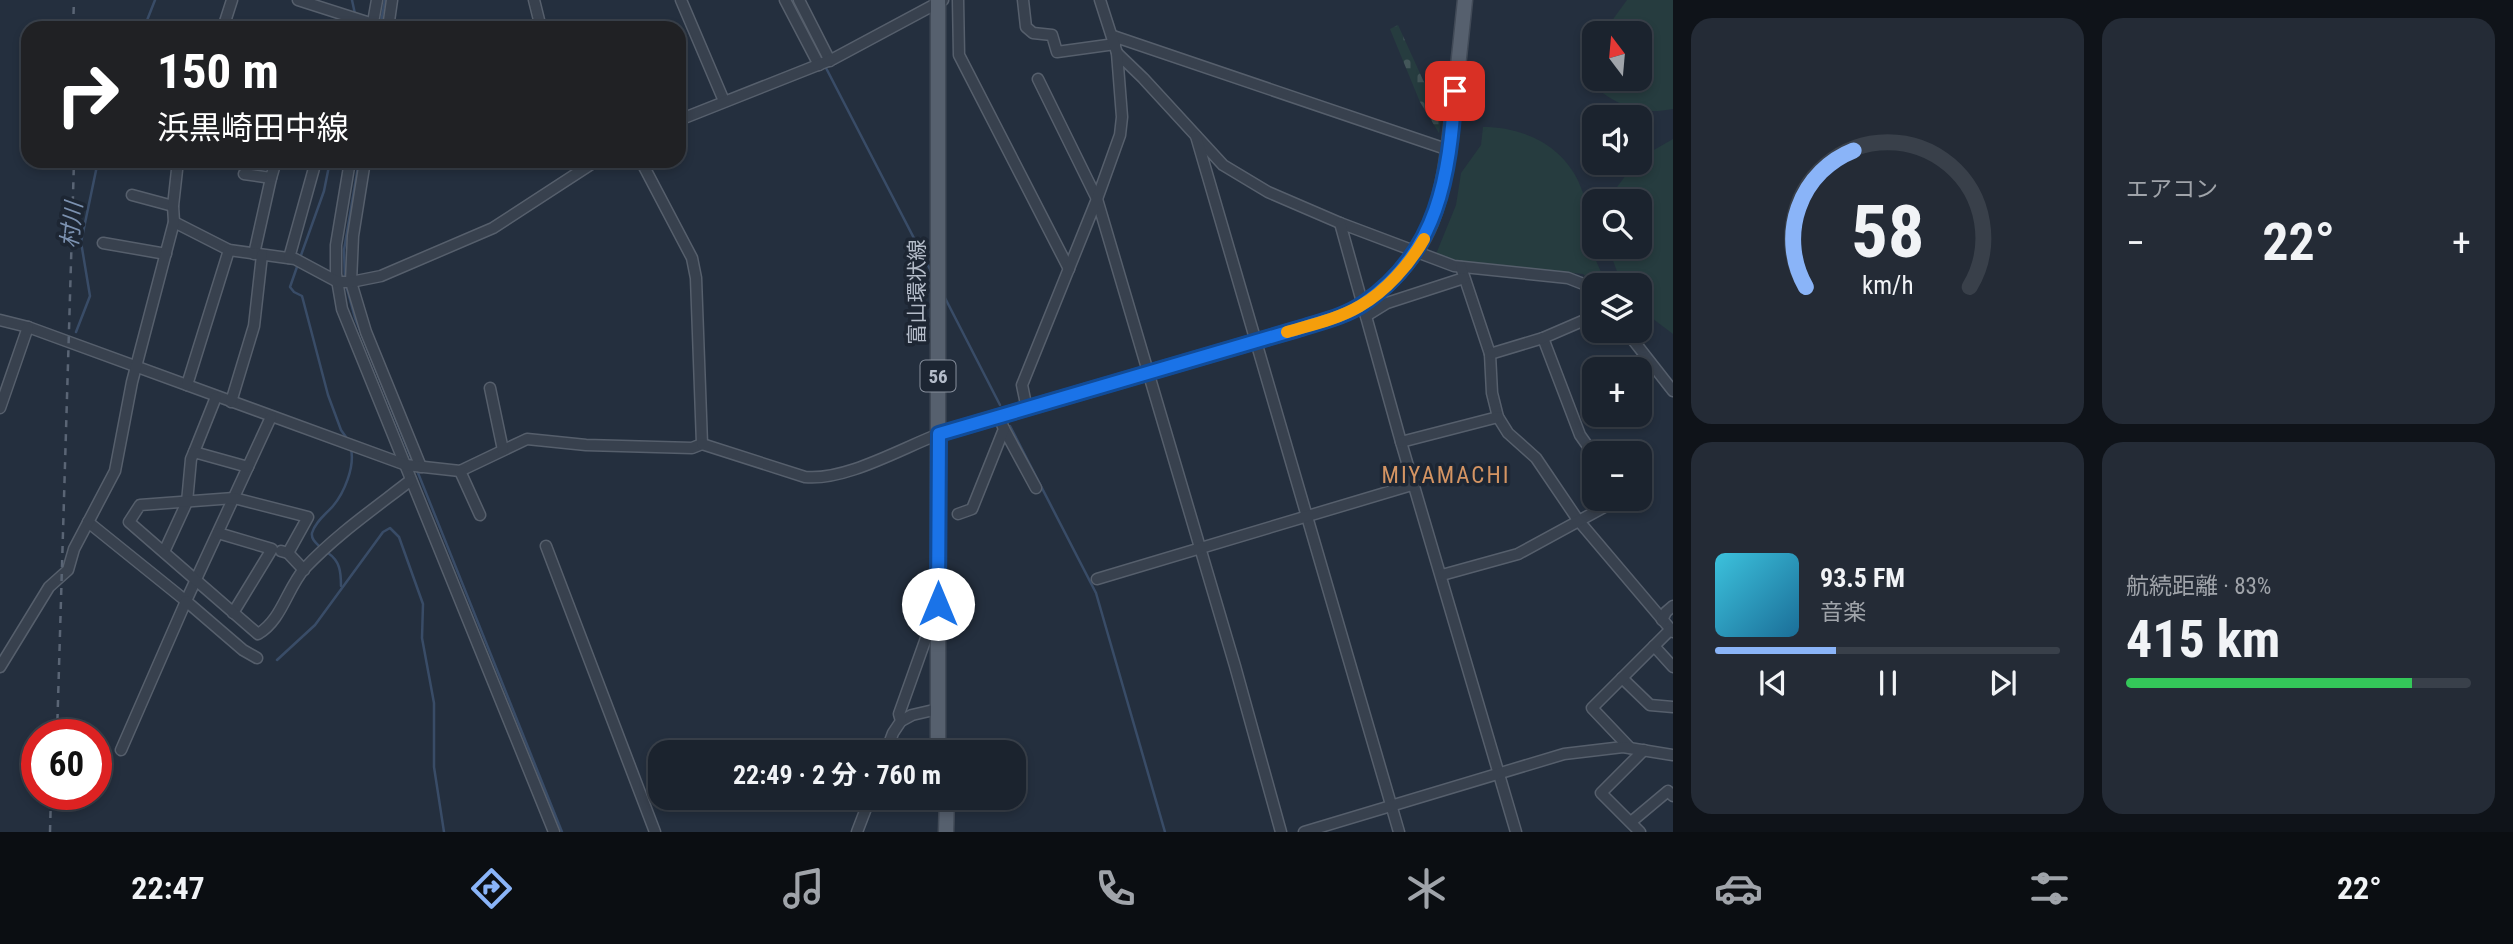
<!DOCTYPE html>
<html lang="ja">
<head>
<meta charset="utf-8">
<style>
  :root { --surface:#1b232e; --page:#242b36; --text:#f1f3f6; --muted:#a0a4aa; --line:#39404a; --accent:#8ab4f8 }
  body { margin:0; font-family:"Roboto Condensed","Noto Sans JP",sans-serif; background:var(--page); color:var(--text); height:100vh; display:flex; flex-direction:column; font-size:26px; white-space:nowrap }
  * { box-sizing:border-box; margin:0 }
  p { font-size:23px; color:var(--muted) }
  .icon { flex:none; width:38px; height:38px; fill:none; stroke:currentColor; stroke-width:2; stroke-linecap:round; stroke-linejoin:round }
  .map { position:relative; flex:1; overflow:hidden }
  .details { display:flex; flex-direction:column; gap:18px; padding:18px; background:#0f1319; width:840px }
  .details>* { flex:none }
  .hud { position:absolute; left:21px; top:21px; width:665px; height:147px; border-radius:21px; box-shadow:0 4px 10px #0003,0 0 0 2px var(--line); background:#202124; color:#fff; overflow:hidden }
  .needle { width:46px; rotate:344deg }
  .fabs { position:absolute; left:1582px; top:21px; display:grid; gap:14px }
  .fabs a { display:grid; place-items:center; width:70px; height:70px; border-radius:14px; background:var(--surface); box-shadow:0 4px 10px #0003,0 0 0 2px var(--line); font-size:35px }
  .speed { position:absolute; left:21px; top:719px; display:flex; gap:14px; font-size:35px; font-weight:700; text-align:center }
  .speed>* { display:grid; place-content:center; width:91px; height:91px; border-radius:50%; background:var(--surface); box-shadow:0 4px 10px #0003,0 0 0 2px var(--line); line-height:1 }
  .speed .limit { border:10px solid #d22; background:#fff; color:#111 }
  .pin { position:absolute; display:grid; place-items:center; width:60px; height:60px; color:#fff; margin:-30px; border-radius:14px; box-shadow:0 4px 10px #0006 }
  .me { position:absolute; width:77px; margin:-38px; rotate:0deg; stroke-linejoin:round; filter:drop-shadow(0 0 5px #0008) }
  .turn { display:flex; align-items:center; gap:24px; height:147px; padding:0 21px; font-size:32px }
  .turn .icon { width:91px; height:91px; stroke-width:2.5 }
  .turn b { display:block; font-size:49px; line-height:60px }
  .big { font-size:52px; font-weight:700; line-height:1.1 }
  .details .card { flex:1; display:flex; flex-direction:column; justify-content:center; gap:10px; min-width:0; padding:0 24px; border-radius:21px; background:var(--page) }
  .details .dial { align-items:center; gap:0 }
  .dial svg { height:182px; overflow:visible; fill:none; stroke:var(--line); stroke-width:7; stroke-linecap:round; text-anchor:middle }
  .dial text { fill:var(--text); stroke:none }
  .song { display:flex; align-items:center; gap:21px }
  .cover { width:84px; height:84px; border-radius:10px; background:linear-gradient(135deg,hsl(190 70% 55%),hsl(200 70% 35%)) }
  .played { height:7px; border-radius:4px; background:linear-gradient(90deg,var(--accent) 35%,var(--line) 35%) }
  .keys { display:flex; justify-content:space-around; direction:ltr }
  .heat { display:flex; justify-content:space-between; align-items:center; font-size:38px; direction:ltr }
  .charge { height:10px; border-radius:5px; background:linear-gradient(90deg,#34c759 83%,var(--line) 0) }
  .details .tiles { flex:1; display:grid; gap:18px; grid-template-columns:repeat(2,1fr) }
  .trip { position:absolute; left:648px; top:740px; width:378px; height:70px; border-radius:21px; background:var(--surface); box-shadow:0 4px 10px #0003,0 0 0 2px var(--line); font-weight:700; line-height:70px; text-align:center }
  .dock { display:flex; height:112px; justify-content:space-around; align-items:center; background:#0b0e12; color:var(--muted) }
  .dock .icon { width:49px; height:49px }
  .dock .active { color:var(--accent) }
  .dock b { font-size:32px; color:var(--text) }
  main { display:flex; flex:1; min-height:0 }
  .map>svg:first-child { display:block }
  .cemetery { fill:url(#cemetery-stones) }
  .park { fill:#263c3f }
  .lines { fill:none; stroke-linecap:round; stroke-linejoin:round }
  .stream { stroke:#394c67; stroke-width:2.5 }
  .minor-casing { stroke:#565f6c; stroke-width:13 }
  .major-casing { stroke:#414a57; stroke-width:17 }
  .minor { stroke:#38414e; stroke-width:10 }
  .major { stroke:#56606e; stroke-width:14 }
  .rail { stroke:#5a6575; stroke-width:2.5; stroke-dasharray:7 7; stroke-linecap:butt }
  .route-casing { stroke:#114b97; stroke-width:18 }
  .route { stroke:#1a73e8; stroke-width:12 }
  .slow { stroke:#f59e0b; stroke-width:12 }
  .labels { text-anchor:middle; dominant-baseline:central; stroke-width:7; stroke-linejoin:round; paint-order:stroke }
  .shield { fill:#1d2633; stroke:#878f9c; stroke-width:2 }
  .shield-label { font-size:19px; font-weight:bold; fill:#b4bcc9 }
  .street-label { font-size:21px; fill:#b4bcc9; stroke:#1d2633 }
  .water-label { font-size:23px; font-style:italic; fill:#7c92b1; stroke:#1d2633 }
  .neighbourhood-label { font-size:23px; letter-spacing:2px; fill:#d59563; stroke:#1d2633 }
</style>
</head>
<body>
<main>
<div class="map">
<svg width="1673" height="832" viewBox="0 0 1673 832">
  <defs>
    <pattern id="cemetery-stones" width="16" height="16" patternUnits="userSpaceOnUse" patternTransform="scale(1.75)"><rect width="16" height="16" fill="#263c3f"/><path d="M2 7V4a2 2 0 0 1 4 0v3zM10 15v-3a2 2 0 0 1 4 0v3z" fill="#435659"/></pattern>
  </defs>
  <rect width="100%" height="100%" fill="#242f3e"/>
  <path class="cemetery" d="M1398 25 1423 80 1442 112 1439 133 1420 102 1390 29Z"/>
  <g class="park">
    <path d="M1627 0H1673V109C1662 111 1651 112 1640 110 1624 108 1587 88 1584 70 1583 61 1589 53 1594 45V79H1640V33H1603Z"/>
    <path d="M1483 127C1528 127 1569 149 1583 193 1588 207 1587 222 1589 236 1592 254 1599 270 1609 285H1595L1583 274 1456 261 1436 254 1456 205 1461 173 1481 145Z"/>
    <path d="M1673 139V334L1640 309V285H1622L1608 247H1640V201H1612L1617 187 1635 163H1640V158Z"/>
  </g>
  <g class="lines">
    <g class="stream">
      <path d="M352 0 355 14"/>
      <path d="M791 0 811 38"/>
      <path d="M144 28 155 0"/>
      <path d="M380 28 385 0"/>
      <path d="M825 66 933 275"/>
      <path d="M300 258 324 191 330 161"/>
      <path d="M298 264 290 287 294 292 302 296 328 395 341 430 348 440"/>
      <path d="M345 279 344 250 359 161"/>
      <path d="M346 285 355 318 413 462"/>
      <path d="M944 296 1000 405"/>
      <path d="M76 332 90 296 81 242 98 161"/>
      <path d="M1010 426 1096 593 1165 832"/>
      <path d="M416 468 562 832"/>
      <path d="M320 547C316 543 311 539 312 533 315 522 326 514 333 506 344 493 355 467 351 449"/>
      <path d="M328 553C340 561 341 572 341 586"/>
      <path d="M277 660 315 625 383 532 390 528 399 537 423 604 422 638 434 703V767L444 832"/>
    </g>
    <defs>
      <g id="minor">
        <path d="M298 0 373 24 367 28"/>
        <path d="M534 0 541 28"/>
        <path d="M681 0 724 101"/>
        <path d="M785 0 819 65"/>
        <path d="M799 0 830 61"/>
        <path d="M958 0 959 55 1069 269"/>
        <path d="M1023 0 1026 27 1033 33 1052 35 1057 52 1115 44"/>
        <path d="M223 28 232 0"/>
        <path d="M372 28 377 0"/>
        <path d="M388 28 392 0"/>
        <path d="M1113 36 1449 150"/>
        <path d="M1117 53 1143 78 1223 165 1268 192 1340 223 1454 266 1568 278 1586 285 1594 293"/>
        <path d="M1038 79 1097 199 1235 666 1281 832"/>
        <path d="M679 120 833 59 943 0"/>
        <path d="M1196 136 1399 832"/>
        <path d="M350 161 336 245V274L342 309 554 832"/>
        <path d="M365 161 353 236 351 282 366 332 421 467"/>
        <path d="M244 174 271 178 254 254"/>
        <path d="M271 178 276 161"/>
        <path d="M132 195 173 206"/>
        <path d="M174 222 229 250 295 259 338 282H351L381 276 493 228 596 161"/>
        <path d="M1340 223 1401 442 1516 832"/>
        <path d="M103 243 166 254"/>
        <path d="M289 258 316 161"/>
        <path d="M1461 267 1490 354 1492 393 1498 417 1508 433 1536 458 1578 520 1673 632"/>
        <path d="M1366 316 1387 303 1464 278"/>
        <path d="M0 320 28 327 406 465 460 471 527 439 586 445 692 448 702 444 696 278 692 258 641 161"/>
        <path d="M1626 331 1673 391"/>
        <path d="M1543 338 1580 435 1594 455"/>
        <path d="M1490 354 1543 338 1594 316"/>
        <path d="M187 385 229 250"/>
        <path d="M490 388 503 450"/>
        <path d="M231 402 254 326 262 255"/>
        <path d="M0 408 28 327"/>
        <path d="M1027 409 1022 385 1097 199 1120 135 1122 117 1117 53 1100 0"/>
        <path d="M1004 429 1036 488"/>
        <path d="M1401 442 1498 417"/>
        <path d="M702 444 805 477C845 481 900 449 939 434"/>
        <path d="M194 452 216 397"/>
        <path d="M460 471 480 515"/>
        <path d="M958 514 972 509 1004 429 999 417"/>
        <path d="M88 522 186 601 271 417"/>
        <path d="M218 533 272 549 233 613"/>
        <path d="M546 546 655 832"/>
        <path d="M281 551 288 553 304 570"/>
        <path d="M164 552 187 502 191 459 194 452 248 467"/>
        <path d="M288 553 308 517 234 498 140 505 129 522 258 634C282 620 287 588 305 568 336 535 375 508 411 480"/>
        <path d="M1442 575 1518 554 1619 499"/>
        <path d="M1097 579 1415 484"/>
        <path d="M1662 620 1666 612 1673 606"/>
        <path d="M1654 646 1673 667"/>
        <path d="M0 667 49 587 68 570 74 549 115 471 132 382 174 222 173 206 178 161"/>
        <path d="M1622 678 1650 705 1673 707"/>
        <path d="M901 721 912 715 938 709"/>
        <path d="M1630 748 1592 708 1670 630"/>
        <path d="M121 750 186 601 243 650 257 658"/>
        <path d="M886 752 893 733 901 721 899 714 935 613"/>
        <path d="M1631 822 1668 791 1673 796"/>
        <path d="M857 832 870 798"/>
        <path d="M1304 832 1564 754 1623 747 1673 755"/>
        <path d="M1640 832 1601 793 1644 750"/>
      </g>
      <g id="major">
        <path d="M939 434 1298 329C1319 322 1344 317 1363 304 1435 254 1443 198 1452 118 1457 79 1461 39 1465 0"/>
        <path d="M938 752V0"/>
        <path d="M946 832 947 798"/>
      </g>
    </defs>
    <use href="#minor" class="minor-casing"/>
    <use href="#major" class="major-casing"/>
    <use href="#minor" class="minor"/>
    <use href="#major" class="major"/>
    <g class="rail">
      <path d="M73 28 74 0"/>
      <path d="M57 735 74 161"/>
      <path d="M50 832 51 794"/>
    </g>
  </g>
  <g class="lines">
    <defs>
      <path id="route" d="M938 604 939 434 1298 329C1319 322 1344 317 1363 304 1439 252 1449 176 1455 91"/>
    </defs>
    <use href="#route" class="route-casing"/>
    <use href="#route" class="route"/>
    <path class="slow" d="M1287 332C1311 325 1338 319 1360 306 1385 292 1410 264 1424 239"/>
  </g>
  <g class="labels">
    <rect class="shield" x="920.5" y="360.5" width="35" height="31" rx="5"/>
    <g class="shield-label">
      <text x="938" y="376">56</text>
    </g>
    <g class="street-label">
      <text transform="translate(917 292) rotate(-90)">富山環状線</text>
    </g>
    <g class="water-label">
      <text transform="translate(72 225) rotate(-84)">村川</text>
    </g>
    <g class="neighbourhood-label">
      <text x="1446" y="475">MIYAMACHI</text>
    </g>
  </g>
</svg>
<div class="fabs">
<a><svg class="needle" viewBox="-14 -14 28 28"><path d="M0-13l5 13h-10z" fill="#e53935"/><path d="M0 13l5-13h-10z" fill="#a0a4aa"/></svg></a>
<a><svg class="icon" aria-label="sound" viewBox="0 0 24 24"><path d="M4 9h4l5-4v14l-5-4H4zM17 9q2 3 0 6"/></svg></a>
<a><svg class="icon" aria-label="search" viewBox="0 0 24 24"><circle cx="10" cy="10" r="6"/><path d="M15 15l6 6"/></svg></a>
<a><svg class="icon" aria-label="layers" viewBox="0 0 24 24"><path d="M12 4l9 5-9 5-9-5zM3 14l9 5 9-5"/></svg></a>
<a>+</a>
<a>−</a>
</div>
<div class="speed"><div class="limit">60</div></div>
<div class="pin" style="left:1455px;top:91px;background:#d93025"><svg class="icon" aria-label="arrive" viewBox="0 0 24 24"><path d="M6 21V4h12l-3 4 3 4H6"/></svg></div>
<svg class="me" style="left:938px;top:604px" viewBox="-20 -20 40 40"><circle r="19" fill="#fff"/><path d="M0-13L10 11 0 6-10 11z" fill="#1a73e8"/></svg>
<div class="trip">22:49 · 2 分 · 760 m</div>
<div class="hud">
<div class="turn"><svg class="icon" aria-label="right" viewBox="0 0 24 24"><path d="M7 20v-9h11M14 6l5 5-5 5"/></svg><div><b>150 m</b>浜黒崎田中線</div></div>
</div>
</div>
<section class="details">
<div class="tiles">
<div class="card dial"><svg viewBox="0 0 100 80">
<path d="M14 69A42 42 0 1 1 86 69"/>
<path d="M14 69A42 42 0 0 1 35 9" stroke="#8ab4f8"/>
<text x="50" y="56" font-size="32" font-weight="700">58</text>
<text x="50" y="72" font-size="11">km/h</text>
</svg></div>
<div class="card"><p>エアコン</p>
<div class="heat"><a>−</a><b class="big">22°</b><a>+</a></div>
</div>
<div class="card">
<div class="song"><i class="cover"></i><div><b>93.5 FM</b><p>音楽</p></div></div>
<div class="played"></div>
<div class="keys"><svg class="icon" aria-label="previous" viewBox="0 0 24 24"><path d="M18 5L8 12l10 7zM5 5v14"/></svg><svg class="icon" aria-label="pause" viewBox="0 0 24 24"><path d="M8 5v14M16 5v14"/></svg><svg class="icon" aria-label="next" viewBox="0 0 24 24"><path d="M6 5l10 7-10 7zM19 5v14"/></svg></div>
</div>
<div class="card"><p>航続距離 · 83%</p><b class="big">415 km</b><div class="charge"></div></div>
</div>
</section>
</main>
<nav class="dock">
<b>22:47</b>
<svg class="icon active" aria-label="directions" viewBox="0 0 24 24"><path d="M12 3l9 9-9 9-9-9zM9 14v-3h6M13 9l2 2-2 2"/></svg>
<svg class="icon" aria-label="music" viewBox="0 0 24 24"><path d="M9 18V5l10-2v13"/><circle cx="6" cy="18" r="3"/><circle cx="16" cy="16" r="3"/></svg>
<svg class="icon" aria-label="phone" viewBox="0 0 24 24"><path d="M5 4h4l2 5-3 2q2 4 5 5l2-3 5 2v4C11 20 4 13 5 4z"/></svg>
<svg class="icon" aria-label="climate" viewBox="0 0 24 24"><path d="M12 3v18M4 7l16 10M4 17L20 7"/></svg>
<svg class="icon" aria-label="car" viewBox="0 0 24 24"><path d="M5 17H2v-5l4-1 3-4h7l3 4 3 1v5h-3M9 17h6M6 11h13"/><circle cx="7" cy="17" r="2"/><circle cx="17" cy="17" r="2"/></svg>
<svg class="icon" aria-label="filters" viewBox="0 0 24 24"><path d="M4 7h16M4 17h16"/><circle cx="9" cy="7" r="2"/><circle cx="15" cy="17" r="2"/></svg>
<b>22°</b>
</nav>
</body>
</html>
